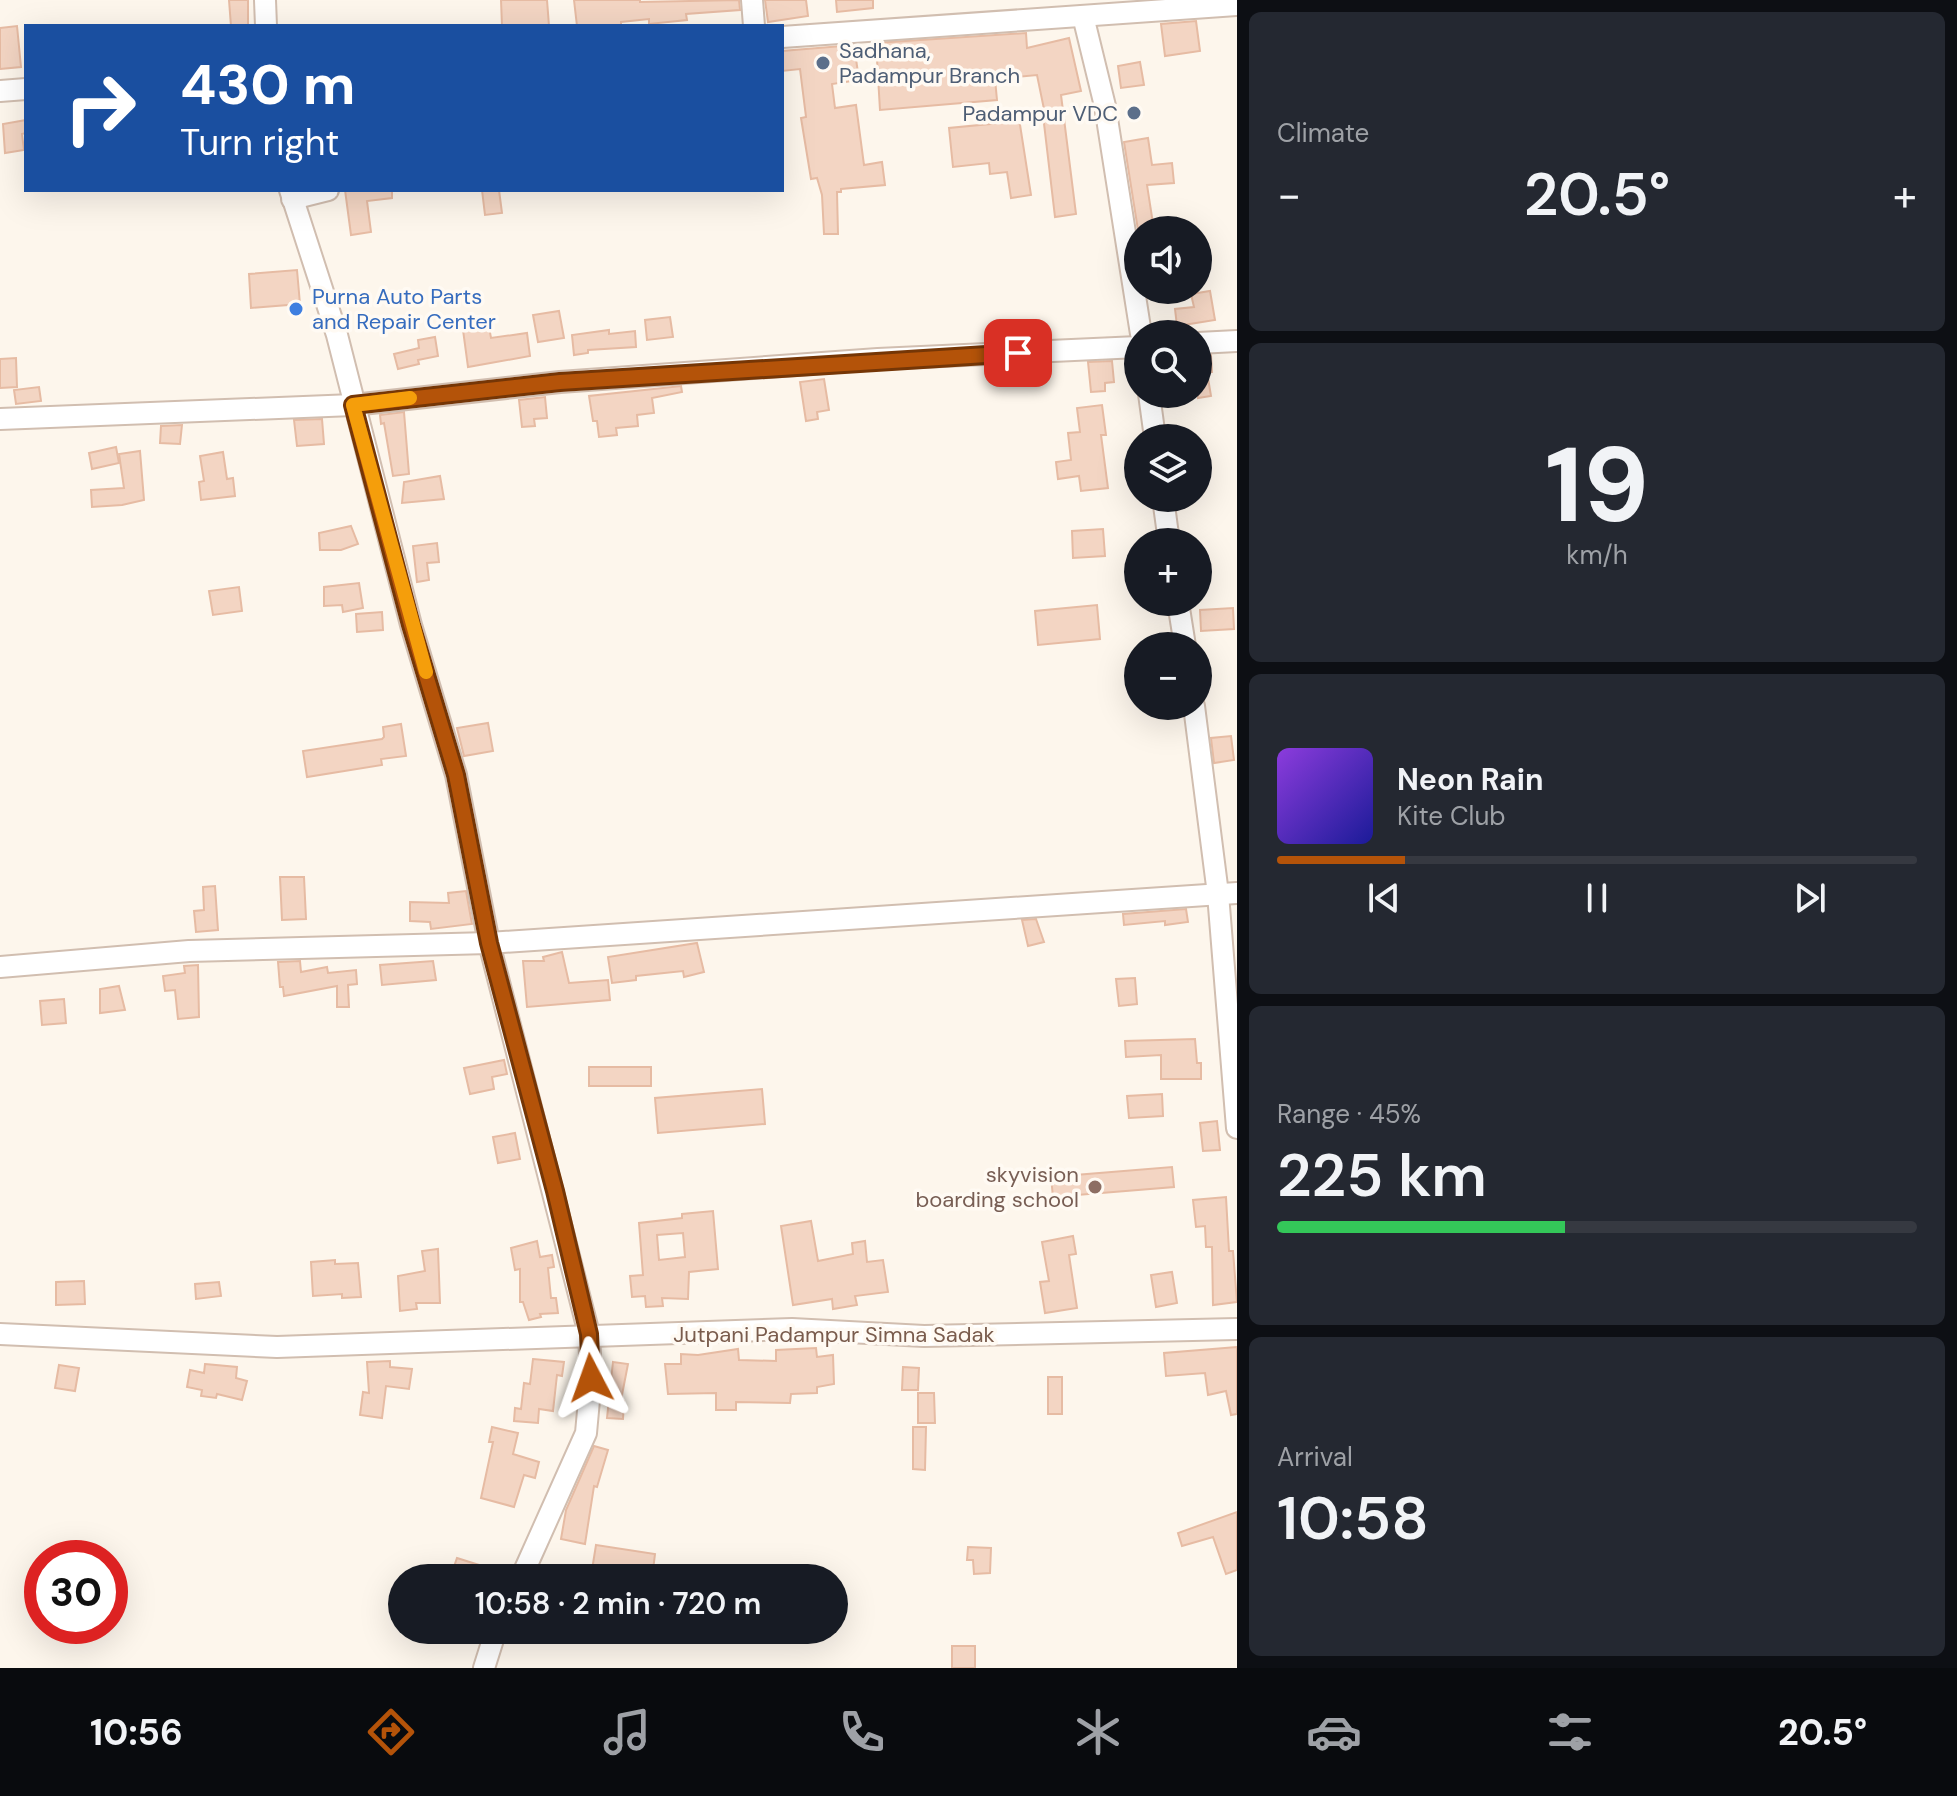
<!DOCTYPE html>
<html lang="en">
<head>
<meta charset="utf-8">
<style>
  :root { --surface:#171b24; --page:#242831; --text:#f1f3f6; --muted:#9ea1a6; --line:#363941; --accent:#b45309 }
  body { margin:0; font-family:"DM Sans",sans-serif; background:var(--page); color:var(--text); height:100vh; display:flex; flex-direction:column; font-size:30px; white-space:nowrap }
  * { box-sizing:border-box; margin:0 }
  p { font-size:26px; color:var(--muted) }
  .icon { flex:none; width:44px; height:44px; fill:none; stroke:currentColor; stroke-width:2; stroke-linecap:round; stroke-linejoin:round }
  .map { position:relative; flex:1; overflow:hidden }
  .panel { display:flex; flex-direction:column; gap:12px; padding:12px; background:#0d0f14; width:720px }
  .panel>* { flex:none }
  .guide { position:absolute; left:24px; top:24px; width:760px; height:168px; border-radius:0px; box-shadow:0 8px 32px #0002; background:#1a4fa0; color:#fff; overflow:hidden }
  .fabs { position:absolute; left:1124px; top:216px; display:grid; gap:16px }
  .fabs a { display:grid; place-items:center; width:88px; height:88px; border-radius:50%; background:var(--surface); box-shadow:0 8px 32px #0002; font-size:40px }
  .speed { position:absolute; left:24px; top:1540px; display:flex; gap:16px; font-size:40px; font-weight:700; text-align:center }
  .speed>* { display:grid; place-content:center; width:104px; height:104px; border-radius:50%; background:var(--surface); box-shadow:0 8px 32px #0002; line-height:1 }
  .speed .limit { border:12px solid #d22; background:#fff; color:#111 }
  .pin { position:absolute; display:grid; place-items:center; width:68px; height:68px; color:#fff; margin:-34px; border-radius:16px; box-shadow:0 4px 12px #0006 }
  .me { position:absolute; width:88px; margin:-44px; rotate:356deg; stroke-linejoin:round; filter:drop-shadow(0 0 6px #0008) }
  .turn { display:flex; align-items:center; gap:28px; height:168px; padding:0 24px; font-size:36px }
  .turn .icon { width:104px; height:104px; stroke-width:2.5 }
  .turn b { display:block; font-size:56px; line-height:68px }
  .big { font-size:60px; font-weight:600; line-height:1.1 }
  .panel .tile { flex:1; display:flex; flex-direction:column; justify-content:center; gap:12px; min-width:0; padding:0 28px; border-radius:12px; background:var(--page) }
  .panel .dial { align-items:center; gap:0 }
  .dial b { font-size:104px; line-height:1 }
  .song { display:flex; align-items:center; gap:24px }
  .cover { width:96px; height:96px; border-radius:12px; background:linear-gradient(135deg,hsl(270 70% 55%),hsl(240 70% 35%)) }
  .played { height:8px; border-radius:4px; background:linear-gradient(90deg,var(--accent) 20%,var(--line) 20%) }
  .keys { display:flex; justify-content:space-around; direction:ltr }
  .heat { display:flex; justify-content:space-between; align-items:center; font-size:44px; direction:ltr }
  .charge { height:12px; border-radius:6px; background:linear-gradient(90deg,#34c759 45%,var(--line) 0) }
  .trip { position:absolute; left:388px; top:1564px; width:460px; height:80px; border-radius:40px; background:var(--surface); box-shadow:0 8px 32px #0002; font-weight:600; line-height:80px; text-align:center }
  .dock { display:flex; height:128px; justify-content:space-around; align-items:center; background:#090b0e; color:var(--muted) }
  .dock .icon { width:56px; height:56px }
  .dock .active { color:var(--accent) }
  .dock b { font-size:36px; color:var(--text) }
  main { display:flex; flex:1; min-height:0 }
  .map>svg:first-child { display:block }
  .building { fill:#f3d5c3; stroke:#e6bba3; stroke-width:2; fill-rule:evenodd }
  .lines { fill:none; stroke-linecap:round; stroke-linejoin:round }
  .minor-casing { stroke:#d1beb0; stroke-width:24 }
  .minor { stroke:#fff; stroke-width:20 }
  .route-casing { stroke:#753606; stroke-width:20 }
  .route { stroke:#b45309; stroke-width:14 }
  .slow { stroke:#f59e0b; stroke-width:14 }
  .service-dot { fill:#5c6f8a; stroke:#fffaf3; stroke-width:3 }
  .shop-dot { fill:#3f7fe0; stroke:#fffaf3; stroke-width:3 }
  .education-dot { fill:#8d6e63; stroke:#fffaf3; stroke-width:3 }
  .labels { text-anchor:middle; dominant-baseline:central; stroke-width:7; stroke-linejoin:round; paint-order:stroke }
  .service-label { font-size:22px; fill:#4e5e75; stroke:#fffaf3; text-anchor:start }
  .shop-label { font-size:22px; fill:#366cbe; stroke:#fffaf3; text-anchor:start }
  .education-label { font-size:22px; fill:#785e54; stroke:#fffaf3; text-anchor:end }
  .street-label { font-size:22px; fill:#7a5c4d; stroke:#fffaf3 }
</style>
</head>
<body>
<main>
<div class="map">
<svg width="1237" height="1668" viewBox="0 0 1237 1668">
  <rect width="100%" height="100%" fill="#fdf6ec"/>
  <g class="building">
    <path d="M229 0H248V26H231Z"/>
    <path d="M501 0H547L549 26H502Z"/>
    <path d="M574 0H640V2L739 0 740 10 686 14 687 20 649 24V19L621 22V26H577Z"/>
    <path d="M765 0H806L808 16 768 22Z"/>
    <path d="M836 0H873V8L837 12Z"/>
    <path d="M1196 21 1200 51 1165 56 1161 24Z"/>
    <path d="M17 26 21 67 0 69V28Z"/>
    <path d="M1026 33 1027 48 1069 38 1081 91 1061 95 1076 214 1055 217 1043 115 1045 114 1037 75 995 79 997 100 880 110 876 43Z"/>
    <path d="M854 45 859 80 832 84 835 108 856 105 864 165 882 162 885 185 841 189V192H837L838 234H824L822 195 817 178 811 179 801 118 806 117 800 69 782 71V51Z"/>
    <path d="M1140 62 1144 85 1121 88 1118 66Z"/>
    <path d="M1018 112 1031 195 1011 198 1007 172 990 174 989 163 953 167 949 128 1000 123 998 114Z"/>
    <path d="M26 120V133L22 134 24 150 5 153 3 124Z"/>
    <path d="M1148 138 1152 165 1172 163 1174 183 1147 185 1154 230H1138L1124 142Z"/>
    <path d="M345 190H392V198L367 201 371 232 351 235Z"/>
    <path d="M482 190H499L502 213 485 215Z"/>
    <path d="M297 270 300 304 251 308 249 274Z"/>
    <path d="M1210 291 1215 320 1177 326 1175 309 1194 307 1191 294Z"/>
    <path d="M559 311 564 338 538 342 533 315Z"/>
    <path d="M670 317 673 337 647 340 645 320Z"/>
    <path d="M489 327 491 338 527 333 530 356 468 367 463 330Z"/>
    <path d="M609 330V334L635 331 636 347 588 350V353L574 355 572 335Z"/>
    <path d="M435 337 438 356 418 360 419 364 398 369 394 354 419 348 418 340Z"/>
    <path d="M1211 355 1212 372H1207L1211 396 1198 398V356Z"/>
    <path d="M16 358 17 387 0 388V359Z"/>
    <path d="M1112 361 1114 382 1105 383V391L1091 392 1088 362Z"/>
    <path d="M824 379 829 410 817 412 818 419 806 421 800 382Z"/>
    <path d="M681 386 682 392 652 398 654 413 637 415 638 426 616 428 617 435 599 437 597 421H593L589 396Z"/>
    <path d="M39 387 41 401 16 404 14 390Z"/>
    <path d="M545 397 547 418 534 419 535 426 522 427 519 400Z"/>
    <path d="M1102 405 1106 435H1101L1108 488 1081 491 1079 476 1058 479 1056 462 1071 460 1068 433 1080 432 1077 408Z"/>
    <path d="M404 412 409 474 393 476 384 423 381 424 380 415Z"/>
    <path d="M322 419 324 444 297 446 294 420Z"/>
    <path d="M182 425 180 444 160 443 161 426Z"/>
    <path d="M116 447 119 463 92 469 89 453Z"/>
    <path d="M140 451 144 500 122 505 92 507 91 490 124 488 119 454Z"/>
    <path d="M223 452 227 479 233 478 235 496 201 500 199 482 204 481 200 456Z"/>
    <path d="M440 476 444 499 402 503 404 482Z"/>
    <path d="M351 526 358 544 341 550H320L319 533Z"/>
    <path d="M1103 529 1105 556 1073 558 1072 531Z"/>
    <path d="M437 543 439 562 427 563 429 580 417 582 413 546Z"/>
    <path d="M359 583 363 608 343 612 342 605 324 606V587Z"/>
    <path d="M239 587 242 611 213 615 209 591Z"/>
    <path d="M1097 605 1100 639 1038 645 1035 611Z"/>
    <path d="M1233 608 1234 629 1201 631 1200 610Z"/>
    <path d="M382 612 383 630 357 632 356 614Z"/>
    <path d="M488 723 493 751 464 756 457 728Z"/>
    <path d="M401 724 406 756 381 759 382 765 307 777 303 751 382 739 384 737 383 727Z"/>
    <path d="M1231 736 1234 760 1214 763 1211 738Z"/>
    <path d="M280 877H304L306 919 282 920Z"/>
    <path d="M215 886 218 930 196 932 194 911 204 910 203 887Z"/>
    <path d="M466 891 472 924 431 929 430 922 410 921V902L449 903 448 893Z"/>
    <path d="M1186 909 1188 922 1165 925V921L1124 925 1123 914Z"/>
    <path d="M1036 919 1044 942 1028 946 1022 920Z"/>
    <path d="M697 943 704 972 684 977 683 971 636 976V980L612 983 608 957Z"/>
    <path d="M562 952 569 983 608 980 610 1000 527 1007 523 961H544L543 957Z"/>
    <path d="M300 961 301 972 327 967 328 973 356 970 357 984 348 985 349 1007H337V986L284 996 283 987H280L278 962Z"/>
    <path d="M433 961 436 980 382 985 380 965Z"/>
    <path d="M198 965 199 1017 178 1019 175 990 165 991 163 976 185 973 184 966Z"/>
    <path d="M1135 978 1137 1004 1119 1006 1116 979Z"/>
    <path d="M119 986 125 1010 100 1013V989Z"/>
    <path d="M64 999 66 1023 42 1025 40 1001Z"/>
    <path d="M1195 1039 1197 1063H1201V1079H1161V1055L1126 1057 1125 1041Z"/>
    <path d="M504 1060 507 1074 492 1077 494 1089 470 1094 464 1068Z"/>
    <rect x="589" y="1067" width="62" height="19"/>
    <path d="M762 1089 765 1124 658 1133 655 1098Z"/>
    <path d="M1162 1094 1163 1116 1129 1118 1127 1096Z"/>
    <path d="M1217 1121 1220 1150 1203 1151 1200 1123Z"/>
    <path d="M515 1133 520 1159 498 1163 493 1137Z"/>
    <path d="M1172 1167 1174 1187 1053 1197 1051 1177Z"/>
    <path d="M1226 1197 1229 1251H1233L1237 1302 1213 1305 1212 1247H1206L1205 1226 1196 1227 1193 1200Z"/>
    <path d="M713 1211 718 1269 689 1272 688 1299 662 1298 663 1306 646 1307 645 1296 632 1297 630 1276 643 1275 639 1223 682 1218V1214ZM683 1233 685 1257 659 1260 657 1235Z"/>
    <path d="M811 1221 818 1261 853 1254 852 1243 865 1241 867 1262 883 1260 888 1292 855 1296 857 1305 833 1309 832 1299 793 1305 781 1226Z"/>
    <path d="M1073 1236 1076 1254 1069 1255 1077 1308 1045 1313 1040 1282 1049 1281 1042 1242Z"/>
    <path d="M537 1241 540 1257 552 1255 554 1267 548 1268 551 1298H556L558 1313 540 1314 541 1317 529 1320 523 1302H520V1269L515 1270 511 1248Z"/>
    <path d="M438 1249 440 1303H416L417 1309 400 1311 398 1276 425 1271 422 1251Z"/>
    <path d="M335 1260V1264L358 1263 361 1297 342 1298V1294L313 1296 311 1262Z"/>
    <path d="M1172 1272 1177 1303 1156 1307 1151 1275Z"/>
    <path d="M84 1281 85 1304 56 1305V1282Z"/>
    <path d="M219 1282 221 1296 196 1299 195 1284Z"/>
    <path d="M1237 1347V1414L1231 1415 1226 1391 1208 1395 1205 1373 1166 1376 1164 1353Z"/>
    <path d="M816 1348 817 1357 833 1355 834 1384 817 1387V1393L791 1394 790 1403 736 1402V1410H716V1393L668 1394 665 1364H681V1354L698 1355 738 1349 739 1360 776 1361V1350Z"/>
    <path d="M533 1359 564 1362 562 1376 557 1375 553 1411 539 1409 538 1423 514 1421 515 1408 521 1409 524 1383 530 1384Z"/>
    <path d="M390 1361V1367L412 1369 409 1389 386 1386 382 1418 360 1415 363 1392 369 1393 367 1362Z"/>
    <path d="M613 1362 628 1364 621 1400 624 1401 623 1419 607 1418Z"/>
    <path d="M205 1364 237 1367 236 1378 247 1381 242 1400 217 1394 216 1398 201 1396 202 1390 187 1387 190 1370 204 1373Z"/>
    <path d="M59 1365 79 1368 75 1391 55 1388Z"/>
    <path d="M903 1367 919 1368 918 1390H902Z"/>
    <rect x="1048" y="1377" width="14" height="37"/>
    <path d="M918 1393H934L935 1423H918Z"/>
    <path d="M492 1427 518 1433 513 1454 539 1462 535 1478 524 1475 514 1507 481 1498 493 1442H489Z"/>
    <path d="M913 1427H926L925 1470 913 1469Z"/>
    <path d="M594 1446 608 1450 597 1487 594 1486 585 1544 561 1539 566 1510Z"/>
    <path d="M1237 1512V1570L1226 1574 1213 1537 1182 1546 1178 1533Z"/>
    <path d="M596 1545 655 1554 652 1578 592 1570Z"/>
    <path d="M968 1547 991 1548 990 1573 974 1574 973 1560H967Z"/>
    <path d="M457 1558 479 1565 475 1578H450Z"/>
    <rect x="952" y="1646" width="23" height="22"/>
  </g>
  <g class="lines">
    <defs>
      <g id="minor">
        <path d="M265 0 266 26"/>
        <path d="M752 0 754 26"/>
        <path d="M1083 16 1105 106 1141 334"/>
        <path d="M782 37 1237 5"/>
        <path d="M0 91 26 89"/>
        <path d="M290 190 337 335 411 625 456 775 489 943 589 1334 591 1378 586 1433 521 1578"/>
        <path d="M292 199 328 190"/>
        <path d="M1198 343 1237 341"/>
        <path d="M1149 394 1155 438"/>
        <path d="M0 419 353 405 560 382 878 359 1138 347"/>
        <path d="M1163 498 1169 542"/>
        <path d="M1178 602 1185 646"/>
        <path d="M1194 706 1218 894 1237 1128"/>
        <path d="M0 967 189 951 489 943 1237 893"/>
        <path d="M0 1334 277 1347 792 1329 924 1336 1237 1329"/>
        <path d="M484 1668 496 1630"/>
      </g>
    </defs>
    <use href="#minor" class="minor-casing"/>
    <use href="#minor" class="minor"/>
  </g>
  <g class="lines">
    <defs>
      <path id="route" d="M591 1378 589 1334 555 1191 489 943 456 775 411 625 353 405 560 382 1018 353"/>
    </defs>
    <use href="#route" class="route-casing"/>
    <use href="#route" class="route"/>
    <path class="slow" d="M410 398 353 405 426 672"/>
  </g>
  <g class="service-dot">
    <circle cx="823" cy="63" r="8"/>
    <circle cx="1134" cy="113" r="8"/>
  </g>
  <circle class="shop-dot" cx="296" cy="309" r="8"/>
  <circle class="education-dot" cx="1095" cy="1187" r="8"/>
  <g class="labels">
    <g class="service-label">
      <text x="839" y="50">Sadhana,<tspan x="839" dy="25">Padampur Branch</tspan></text>
      <text x="1118" y="113" text-anchor="end">Padampur VDC</text>
    </g>
    <g class="shop-label">
      <text x="312" y="296">Purna Auto Parts<tspan x="312" dy="25">and Repair Center</tspan></text>
    </g>
    <g class="education-label">
      <text x="1079" y="1174">skyvision<tspan x="1079" dy="25">boarding school</tspan></text>
    </g>
    <g class="street-label">
      <text x="834" y="1334">Jutpani Padampur Simna Sadak</text>
    </g>
  </g>
</svg>
<div class="fabs">
<a><svg class="icon" aria-label="sound" viewBox="0 0 24 24"><path d="M4 9h4l5-4v14l-5-4H4zM17 9q2 3 0 6"/></svg></a>
<a><svg class="icon" aria-label="search" viewBox="0 0 24 24"><circle cx="10" cy="10" r="6"/><path d="M15 15l6 6"/></svg></a>
<a><svg class="icon" aria-label="layers" viewBox="0 0 24 24"><path d="M12 4l9 5-9 5-9-5zM3 14l9 5 9-5"/></svg></a>
<a>+</a>
<a>−</a>
</div>
<div class="speed"><div class="limit">30</div></div>
<div class="pin" style="left:1018px;top:353px;background:#d93025"><svg class="icon" aria-label="arrive" viewBox="0 0 24 24"><path d="M6 21V4h12l-3 4 3 4H6"/></svg></div>
<svg class="me" style="left:591px;top:1378px" viewBox="-20 -20 40 40"><path d="M0-17L14 15 0 8-14 15z" fill="#b45309" stroke="#fff" stroke-width="4"/></svg>
<div class="trip">10:58 · 2 min · 720 m</div>
<div class="guide">
<div class="turn"><svg class="icon" aria-label="right" viewBox="0 0 24 24"><path d="M7 20v-9h11M14 6l5 5-5 5"/></svg><div><b>430 m</b>Turn right</div></div>
</div>
</div>
<section class="panel">
<div class="tile"><p>Climate</p>
<div class="heat"><a>−</a><b class="big">20.5°</b><a>+</a></div>
</div>
<div class="tile dial"><b>19</b><p>km/h</p></div>
<div class="tile">
<div class="song"><i class="cover"></i><div><b>Neon Rain</b><p>Kite Club</p></div></div>
<div class="played"></div>
<div class="keys"><svg class="icon" aria-label="previous" viewBox="0 0 24 24"><path d="M18 5L8 12l10 7zM5 5v14"/></svg><svg class="icon" aria-label="pause" viewBox="0 0 24 24"><path d="M8 5v14M16 5v14"/></svg><svg class="icon" aria-label="next" viewBox="0 0 24 24"><path d="M6 5l10 7-10 7zM19 5v14"/></svg></div>
</div>
<div class="tile"><p>Range · 45%</p><b class="big">225 km</b><div class="charge"></div></div>
<div class="tile"><p>Arrival</p><b class="big">10:58</b></div>
</section>
</main>
<nav class="dock">
<b>10:56</b>
<svg class="icon active" aria-label="directions" viewBox="0 0 24 24"><path d="M12 3l9 9-9 9-9-9zM9 14v-3h6M13 9l2 2-2 2"/></svg>
<svg class="icon" aria-label="music" viewBox="0 0 24 24"><path d="M9 18V5l10-2v13"/><circle cx="6" cy="18" r="3"/><circle cx="16" cy="16" r="3"/></svg>
<svg class="icon" aria-label="phone" viewBox="0 0 24 24"><path d="M5 4h4l2 5-3 2q2 4 5 5l2-3 5 2v4C11 20 4 13 5 4z"/></svg>
<svg class="icon" aria-label="climate" viewBox="0 0 24 24"><path d="M12 3v18M4 7l16 10M4 17L20 7"/></svg>
<svg class="icon" aria-label="car" viewBox="0 0 24 24"><path d="M5 17H2v-5l4-1 3-4h7l3 4 3 1v5h-3M9 17h6M6 11h13"/><circle cx="7" cy="17" r="2"/><circle cx="17" cy="17" r="2"/></svg>
<svg class="icon" aria-label="filters" viewBox="0 0 24 24"><path d="M4 7h16M4 17h16"/><circle cx="9" cy="7" r="2"/><circle cx="15" cy="17" r="2"/></svg>
<b>20.5°</b>
</nav>
</body>
</html>
